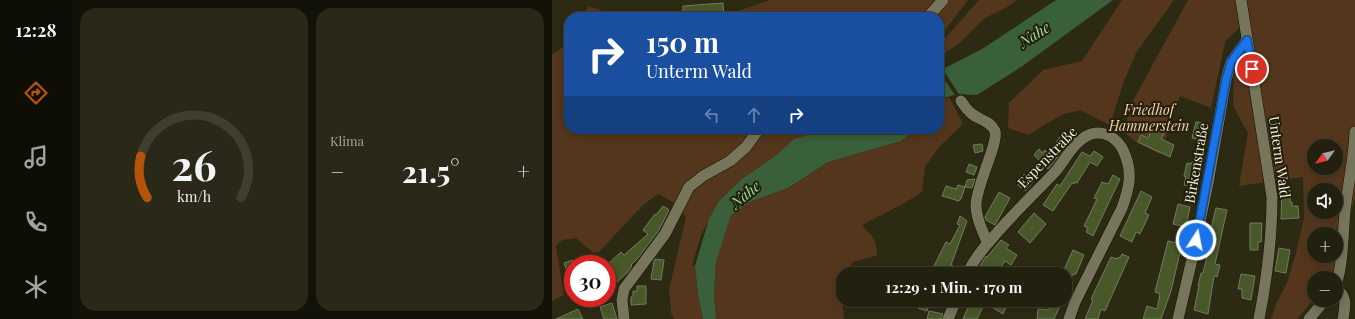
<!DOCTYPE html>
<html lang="de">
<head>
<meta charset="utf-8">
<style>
  :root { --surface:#22200f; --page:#2a2818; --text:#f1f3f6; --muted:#a2a39e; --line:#3f3e2f; --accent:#b45309 }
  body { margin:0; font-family:"Playfair Display",serif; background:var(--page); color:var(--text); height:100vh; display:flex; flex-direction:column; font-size:15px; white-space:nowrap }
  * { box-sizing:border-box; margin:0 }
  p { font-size:13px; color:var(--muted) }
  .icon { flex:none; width:22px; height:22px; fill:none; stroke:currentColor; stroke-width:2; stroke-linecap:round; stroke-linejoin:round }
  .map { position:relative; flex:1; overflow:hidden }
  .panel { display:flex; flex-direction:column; gap:8px; padding:8px; background:#131208; width:480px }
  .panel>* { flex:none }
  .hud { position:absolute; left:12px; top:12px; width:380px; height:122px; border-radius:16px; box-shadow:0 2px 10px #0003,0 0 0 1px var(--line); background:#1a4fa0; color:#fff; overflow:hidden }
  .needle { width:26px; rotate:236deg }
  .fabs { position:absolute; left:755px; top:139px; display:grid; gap:8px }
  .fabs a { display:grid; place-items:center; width:36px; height:36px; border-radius:50%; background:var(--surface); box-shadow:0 2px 10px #0003,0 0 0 1px var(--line); font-size:20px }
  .speed { position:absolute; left:12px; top:255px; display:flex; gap:8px; font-size:20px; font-weight:700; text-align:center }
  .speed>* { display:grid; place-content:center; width:52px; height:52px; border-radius:50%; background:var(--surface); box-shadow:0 2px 10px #0003,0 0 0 1px var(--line); line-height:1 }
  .speed .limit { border:6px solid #d22; background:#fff; color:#111 }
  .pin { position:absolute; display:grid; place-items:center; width:34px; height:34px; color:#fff; margin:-17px; border:2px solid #fff; border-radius:50%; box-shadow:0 1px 4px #0007 }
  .me { position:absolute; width:44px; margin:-22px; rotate:11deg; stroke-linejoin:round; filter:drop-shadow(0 0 3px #0008) }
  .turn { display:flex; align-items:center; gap:14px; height:84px; padding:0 16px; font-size:18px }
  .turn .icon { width:52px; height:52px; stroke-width:2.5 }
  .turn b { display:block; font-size:28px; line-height:34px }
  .lanes { display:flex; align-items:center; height:38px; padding:0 16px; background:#0003; justify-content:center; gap:20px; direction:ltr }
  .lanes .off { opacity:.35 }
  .big { font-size:30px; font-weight:700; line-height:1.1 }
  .panel .tile { flex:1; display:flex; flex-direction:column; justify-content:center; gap:6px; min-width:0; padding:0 14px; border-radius:16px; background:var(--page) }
  .panel .dial { align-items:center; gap:0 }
  .dial svg { height:104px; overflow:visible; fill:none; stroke:var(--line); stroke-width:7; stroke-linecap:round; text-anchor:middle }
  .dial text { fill:var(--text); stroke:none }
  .heat { display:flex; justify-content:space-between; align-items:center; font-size:22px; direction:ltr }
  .panel .tiles { flex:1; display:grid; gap:8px; grid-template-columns:repeat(2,1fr) }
  .trip { position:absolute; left:284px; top:267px; width:236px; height:40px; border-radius:16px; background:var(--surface); box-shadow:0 2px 10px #0003,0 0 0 1px var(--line); font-weight:700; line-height:40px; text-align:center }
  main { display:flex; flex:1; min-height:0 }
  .tabs { display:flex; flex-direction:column; width:72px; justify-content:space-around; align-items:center; background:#0e0d06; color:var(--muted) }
  .tabs .icon { width:28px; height:28px }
  .tabs .selected { color:var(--accent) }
  .tabs b { font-size:18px; color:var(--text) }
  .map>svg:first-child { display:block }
  .green { fill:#54361c; fill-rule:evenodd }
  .water { fill:#3a5f3b }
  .pier { fill:#2d2a14 }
  .building { fill:#495829; stroke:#717a62 }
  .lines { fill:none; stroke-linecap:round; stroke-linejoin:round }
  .street-casing { stroke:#151201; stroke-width:12 }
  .street { stroke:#77755c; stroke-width:11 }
  .route-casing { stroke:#114b97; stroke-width:10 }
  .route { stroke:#1a73e8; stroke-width:7 }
  .labels { text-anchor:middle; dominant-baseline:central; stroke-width:4; stroke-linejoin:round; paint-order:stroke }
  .park-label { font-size:14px; font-style:italic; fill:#f7d0b0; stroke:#23200a }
  .street-label { font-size:14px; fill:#f3f1e4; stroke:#23200a }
  .water-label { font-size:15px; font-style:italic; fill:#9dda9f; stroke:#23200a }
</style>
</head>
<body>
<main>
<nav class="tabs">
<b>12:28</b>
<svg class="icon selected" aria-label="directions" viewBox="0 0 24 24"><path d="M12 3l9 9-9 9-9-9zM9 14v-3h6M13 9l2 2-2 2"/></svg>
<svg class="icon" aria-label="music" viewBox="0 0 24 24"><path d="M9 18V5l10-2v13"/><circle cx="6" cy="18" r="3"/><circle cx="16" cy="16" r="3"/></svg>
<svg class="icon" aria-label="phone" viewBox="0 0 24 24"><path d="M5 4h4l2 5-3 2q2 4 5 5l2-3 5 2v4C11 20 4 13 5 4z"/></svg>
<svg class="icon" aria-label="climate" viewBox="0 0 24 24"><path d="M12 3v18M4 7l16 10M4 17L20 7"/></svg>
</nav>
<section class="panel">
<div class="tiles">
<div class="tile dial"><svg viewBox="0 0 100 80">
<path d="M14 69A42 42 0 1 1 86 69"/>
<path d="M14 69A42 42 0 0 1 9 37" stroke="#b45309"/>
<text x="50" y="56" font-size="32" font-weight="700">26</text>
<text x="50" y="72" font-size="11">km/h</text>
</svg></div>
<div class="tile"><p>Klima</p>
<div class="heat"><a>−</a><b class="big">21.5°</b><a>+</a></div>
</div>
</div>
</section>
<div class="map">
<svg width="803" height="319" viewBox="0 0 803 319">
  <rect width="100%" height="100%" fill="#2d2a14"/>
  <g class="green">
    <path d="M218 0H416L387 38V17H179L186 11Z"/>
    <path d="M427 0H465L455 7 433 18 408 43 391 54 390 45 394 37Z"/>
    <path d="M570 0H622L584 53 572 81 558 125 528 110 509 115 476 135 456 128 457 103 491 70 530 61Z"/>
    <path d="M636 0H803V198L799 211 793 267 781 271 777 278H762V299L745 319H719L725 302 735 283 744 253 752 218 751 177 687 186 696 133 681 106 682 70 695 62 688 27 673 42 659 108 628 96 608 154 584 142 574 134 576 110ZM762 146H784V168H762ZM762 190H784V212H762ZM762 234H784V256H762Z"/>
    <path d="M36 6 68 17H31Z"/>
    <path d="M17 40V129H277L221 159 169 198 149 235 140 266H143L146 294 151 319H122L119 313 117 289 134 218C129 206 118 200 106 194L91 205 47 252 41 253 24 238 10 240 4 246 12 295 0 301V54L6 51Z"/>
    <path d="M397 97 411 124 386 148 373 167 370 192 353 203 310 225C320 236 325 240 325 255L301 262 293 274H291L289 283 292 319H164L162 294 164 261 179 215 198 202 236 188 276 162 349 141 364 129H387C387 117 383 101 397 97Z"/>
  </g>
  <g class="water">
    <path d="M504 0H561L469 67 425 95 406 94 391 98 387 104V71L430 49Z"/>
    <path d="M277 129H364L349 141 276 162 236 188 198 202 179 215 164 262 162 294 164 319H151L146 294 143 266 157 219 167 201 190 179 225 155 242 139Z"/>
  </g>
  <path class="pier" d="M390 68 408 96 404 97 387 71Z"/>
  <g class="building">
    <path d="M171 3 172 16 131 17V6Z"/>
    <path d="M644 122 653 123 652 129H655L652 141 640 138Z"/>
    <path d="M601 127 612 133 609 139 622 145 618 157 586 142 589 135 596 138Z"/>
    <path d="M511 132 521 138 496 169 482 155 487 149 490 153 493 150 497 154Z"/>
    <path d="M430 144 431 151 423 153 421 145Z"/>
    <path d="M542 151 551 157 545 166 538 162 525 183 523 182 522 184 520 183 501 211 491 205 505 184 508 186 530 152 538 156Z"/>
    <path d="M640 162 648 164 644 179H642L640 186 632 185 634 177 632 176 635 163 639 164Z"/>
    <path d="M417 164 425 167 422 175 414 172Z"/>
    <path d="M472 174 482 181 473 191 466 185V182Z"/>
    <path d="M561 175 568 179 541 236 534 232 536 228 532 226 545 199 542 198 550 182 556 184Z"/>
    <path d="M423 179 420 188 413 187 415 180Z"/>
    <path d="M406 185 413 187 409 199H408L407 201 390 196 394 186 404 189Z"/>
    <path d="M730 187H738V202H740V206H746L747 218 729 219Z"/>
    <path d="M589 191 600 197 593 213 597 215 588 234 584 232 580 242 568 236Z"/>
    <path d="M447 192 458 198 443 225 434 220 433 217Z"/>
    <path d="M626 204 638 207 634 227 621 224Z"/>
    <path d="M111 206 117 210 107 230 86 258 79 265 80 266 75 273 65 282 55 272V265L69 252 72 255 96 234 91 230 103 214 104 215Z"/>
    <path d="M664 208 675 210 663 264 668 265 665 277 662 276 656 314 642 310 647 286H646L649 273H651L655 257H652Z"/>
    <path d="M482 213 494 224 478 243 466 232Z"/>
    <path d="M408 216 415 221 399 265 401 266 397 274H383L386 268 382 266 394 242 398 244 408 225 405 224Z"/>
    <path d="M698 223H710L709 242H706V250H698Z"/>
    <path d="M449 240 457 245 454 248 465 255 459 265 453 261 446 272 442 270 439 274H428L424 272 434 256 435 257Z"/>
    <path d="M616 241 630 244 619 291 609 319H591L595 306 605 309 608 294 603 292Z"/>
    <path d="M727 248 738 250 734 273 723 271Z"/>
    <path d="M521 250 532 255 524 274H521L513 291V274H510Z"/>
    <path d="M570 254 577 257 553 311 549 309 546 319H533L541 300 539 299 559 257 565 259 566 257 568 258Z"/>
    <path d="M103 259 112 260 109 280 99 279 102 261Z"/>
    <path d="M21 260V285H20L12 263Z"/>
    <path d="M689 274 703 276 699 300 690 298V289H686Z"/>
    <path d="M85 286H94V304L79 305V297L81 296V291H85Z"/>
    <path d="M369 300H378L375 311 366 308Z"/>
    <path d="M419 300H457L451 314 433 303 425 319H411Z"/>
    <path d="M501 300H511L502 319H485L486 309 497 310Z"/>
    <path d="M60 303 65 319H52L48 307Z"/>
    <path d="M26 309 31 319H4Z"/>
    <path d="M377 311 391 314 389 319H375Z"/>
  </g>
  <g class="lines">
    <defs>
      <g id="street">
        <path d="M689 0 720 197C720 239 715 278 707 319"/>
        <path d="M376 17 391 0"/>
        <path d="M409 101C412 105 415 110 419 113 426 120 438 120 443 131 447 142 424 186 424 205 424 218 430 231 436 243"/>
        <path d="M415 274C422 259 432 247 443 235 462 213 482 194 502 173 513 161 522 140 539 134 552 130 565 138 571 150 581 171 578 186 570 208L523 302 517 319"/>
        <path d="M784 284C791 267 791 231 793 211 796 184 802 159 803 132"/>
        <path d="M784 289C796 296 793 307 791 319"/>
        <path d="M72 319 70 300 72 289 113 234 137 187 151 176 178 161 194 147 207 129"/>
        <path d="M396 319 404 300"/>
        <path d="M626 319 641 255 656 183 674 80 679 62 695 40"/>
        <path d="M757 319 773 300"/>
      </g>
    </defs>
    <use href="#street" class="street-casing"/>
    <use href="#street" class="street"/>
  </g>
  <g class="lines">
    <defs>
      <path id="route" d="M644 240 674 80 679 62 695 40 700 69"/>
    </defs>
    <use href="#route" class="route-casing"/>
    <use href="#route" class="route"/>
  </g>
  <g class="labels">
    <g class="park-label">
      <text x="597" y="109">Friedhof<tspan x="597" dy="16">Hammerstein</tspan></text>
    </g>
    <g class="street-label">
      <text transform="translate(495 157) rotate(-46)">Espenstraße</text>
      <text transform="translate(728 157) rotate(82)">Unterm Wald</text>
      <text transform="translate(644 163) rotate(-80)">Birkenstraße</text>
    </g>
    <g class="water-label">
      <text transform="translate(482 34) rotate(-32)">Nahe</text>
      <text transform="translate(193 194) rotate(-39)">Nahe</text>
    </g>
  </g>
</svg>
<div class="fabs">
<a><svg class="needle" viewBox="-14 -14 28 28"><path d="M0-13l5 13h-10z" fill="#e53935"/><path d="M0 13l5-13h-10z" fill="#a2a39e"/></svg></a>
<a><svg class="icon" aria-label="sound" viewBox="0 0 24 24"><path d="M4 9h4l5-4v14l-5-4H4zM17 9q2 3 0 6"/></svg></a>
<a>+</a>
<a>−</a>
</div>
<div class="speed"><div class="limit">30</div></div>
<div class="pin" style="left:700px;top:69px;background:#d93025"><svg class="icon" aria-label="arrive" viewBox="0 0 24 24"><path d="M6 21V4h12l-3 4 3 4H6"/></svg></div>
<svg class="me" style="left:644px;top:240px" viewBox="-20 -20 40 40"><circle r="17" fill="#1a73e8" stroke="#fff" stroke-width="3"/><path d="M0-11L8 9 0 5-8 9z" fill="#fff"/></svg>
<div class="trip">12:29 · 1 Min. · 170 m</div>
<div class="hud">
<div class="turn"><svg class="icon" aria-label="right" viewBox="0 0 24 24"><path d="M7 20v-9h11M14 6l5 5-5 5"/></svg><div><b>150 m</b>Unterm Wald</div></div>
<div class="lanes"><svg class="icon off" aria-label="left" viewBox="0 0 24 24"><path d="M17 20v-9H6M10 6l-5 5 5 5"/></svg><svg class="icon off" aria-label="ahead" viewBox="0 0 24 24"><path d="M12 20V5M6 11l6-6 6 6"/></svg><svg class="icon" aria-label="right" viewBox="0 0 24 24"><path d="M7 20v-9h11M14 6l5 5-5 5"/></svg></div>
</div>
</div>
</main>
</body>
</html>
